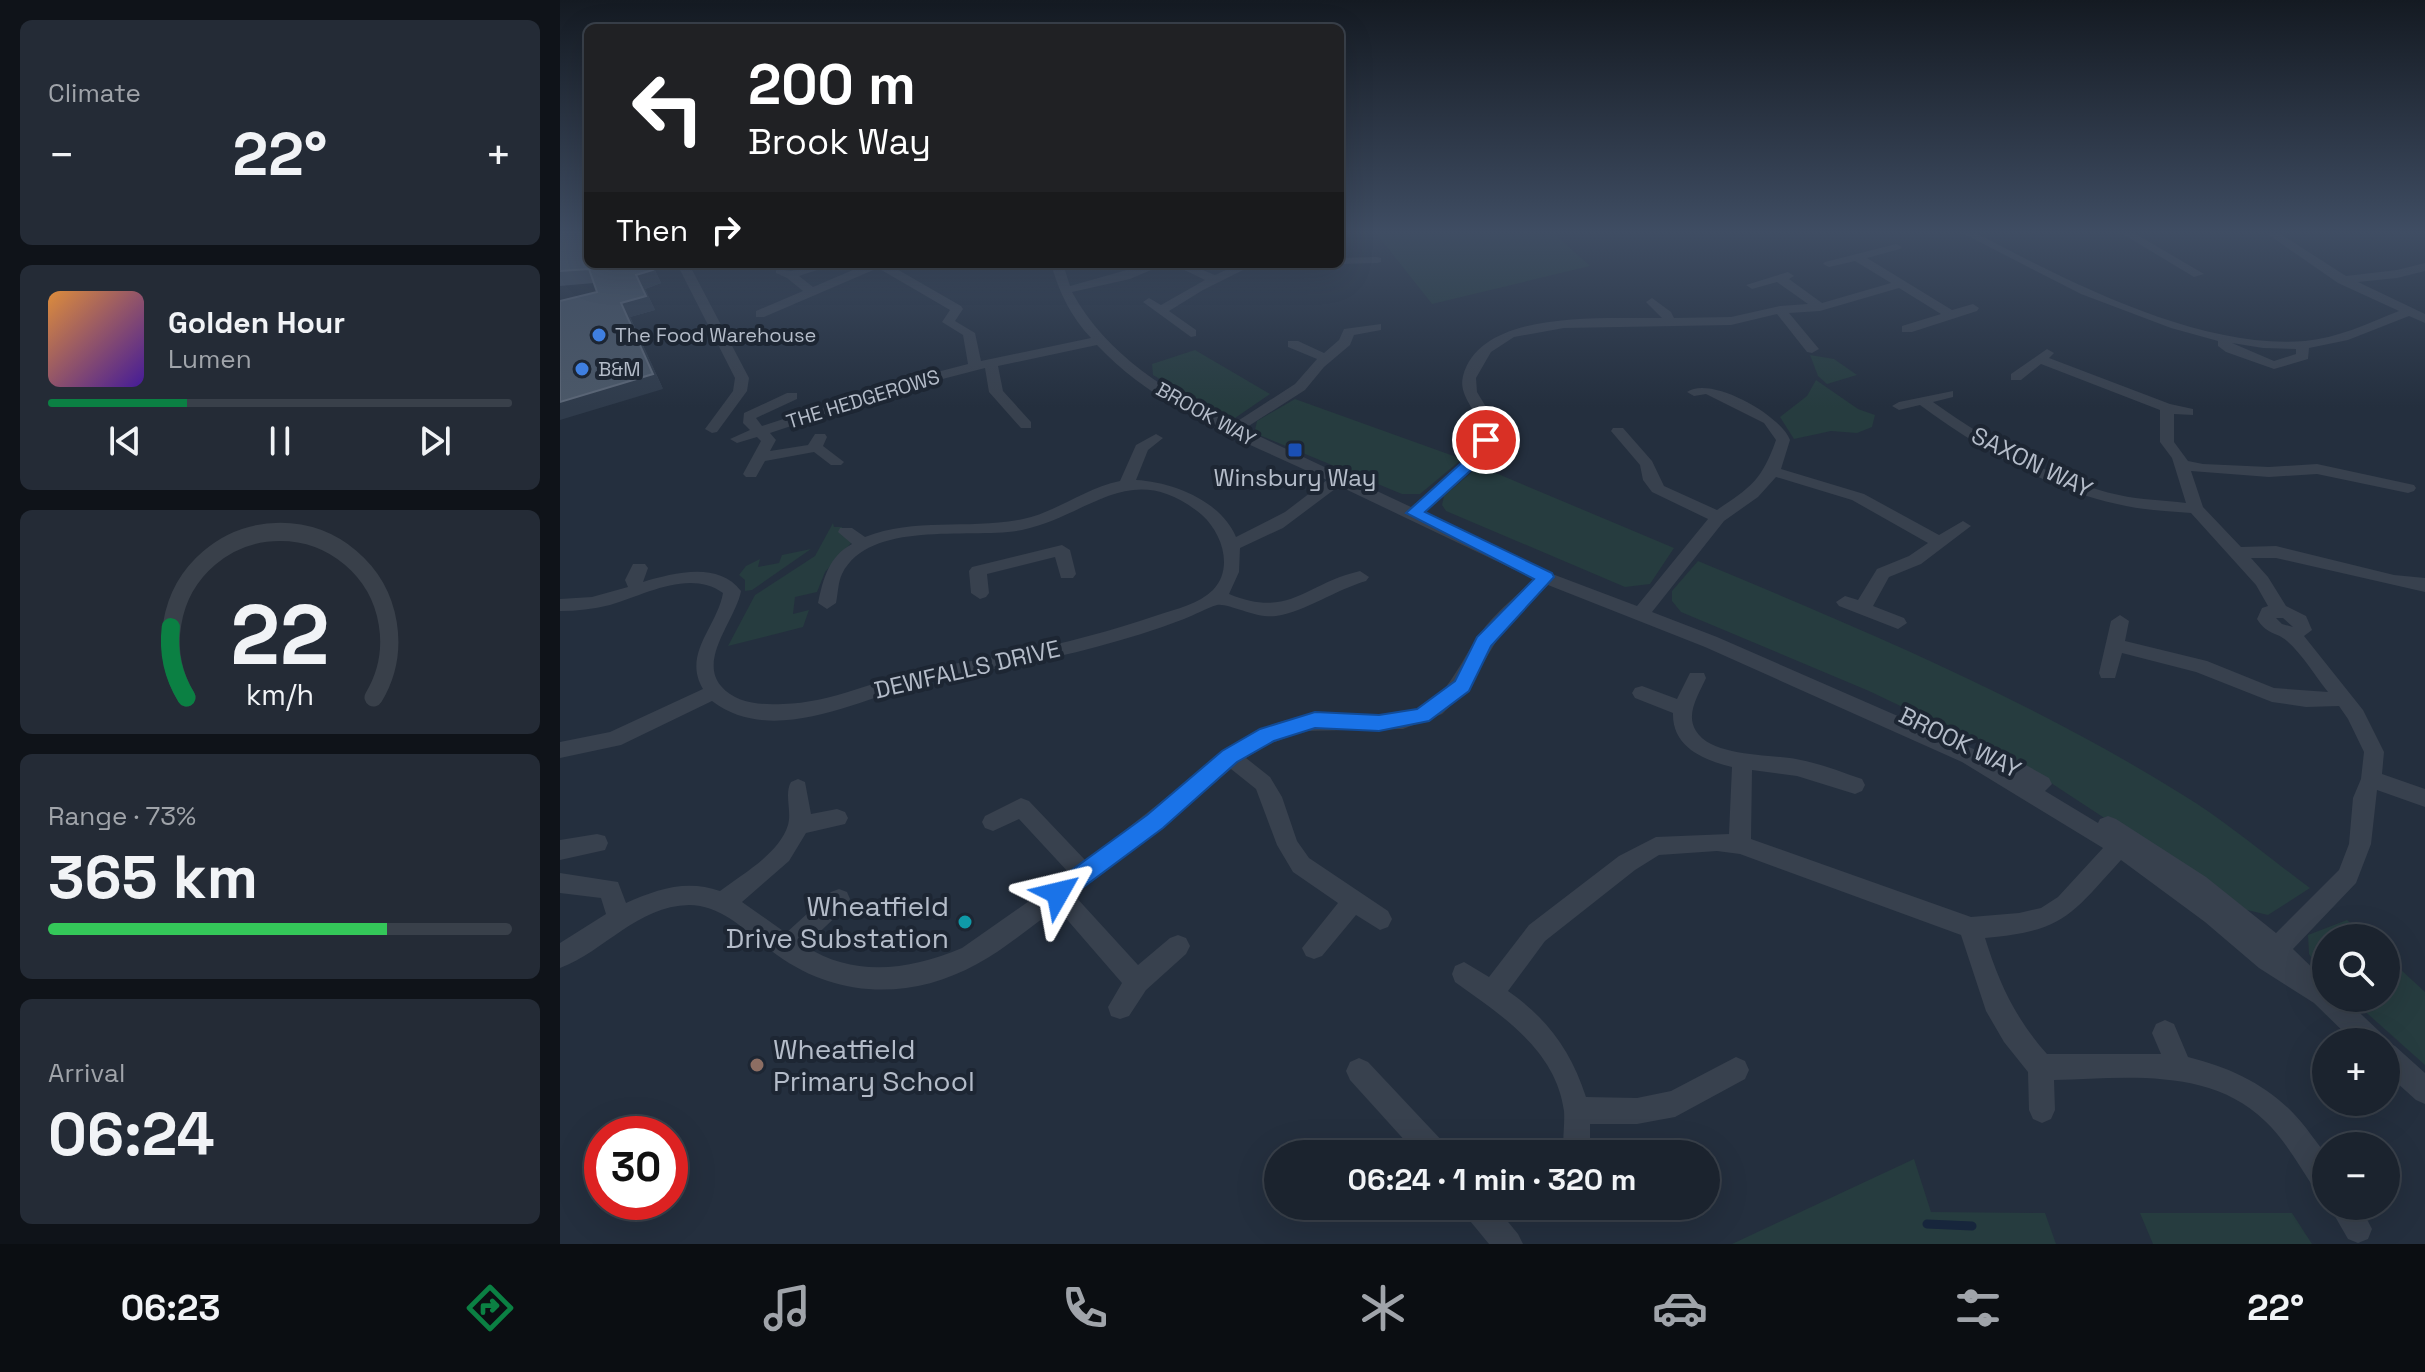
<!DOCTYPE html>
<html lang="en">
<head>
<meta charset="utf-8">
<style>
  :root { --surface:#1b232e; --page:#242b36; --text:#f1f3f6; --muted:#a0a4aa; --line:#39404a; --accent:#0b8043 }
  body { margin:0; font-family:"Space Grotesk",sans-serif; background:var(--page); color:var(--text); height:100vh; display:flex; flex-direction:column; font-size:30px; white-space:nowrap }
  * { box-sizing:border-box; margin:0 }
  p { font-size:26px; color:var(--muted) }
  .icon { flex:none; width:44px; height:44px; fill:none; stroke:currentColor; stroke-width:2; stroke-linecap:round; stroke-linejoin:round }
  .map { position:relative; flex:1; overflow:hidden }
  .sheet { display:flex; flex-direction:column; gap:20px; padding:20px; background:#0f1319; width:560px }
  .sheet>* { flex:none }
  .top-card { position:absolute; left:24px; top:24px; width:760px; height:244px; border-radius:12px; box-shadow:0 8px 32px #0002,0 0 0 2px var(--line); background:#202124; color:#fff; overflow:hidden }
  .controls { position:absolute; left:1752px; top:924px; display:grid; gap:16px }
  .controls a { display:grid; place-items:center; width:88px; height:88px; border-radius:50%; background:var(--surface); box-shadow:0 8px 32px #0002,0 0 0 2px var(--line); font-size:40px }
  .speed { position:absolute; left:24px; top:1116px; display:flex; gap:16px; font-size:40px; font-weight:700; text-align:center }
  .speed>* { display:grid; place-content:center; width:104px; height:104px; border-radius:50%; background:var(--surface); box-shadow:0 8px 32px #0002,0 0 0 2px var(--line); line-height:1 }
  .speed .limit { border:12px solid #d22; background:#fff; color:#111 }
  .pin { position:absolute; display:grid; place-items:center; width:68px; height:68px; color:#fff; margin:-34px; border:4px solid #fff; border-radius:50%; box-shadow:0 2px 8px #0007 }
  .me { position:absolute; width:88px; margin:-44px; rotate:53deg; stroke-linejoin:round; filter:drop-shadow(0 0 6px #0008) }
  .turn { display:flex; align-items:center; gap:28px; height:168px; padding:0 32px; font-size:36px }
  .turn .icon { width:104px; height:104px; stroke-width:2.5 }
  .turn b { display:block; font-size:56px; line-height:68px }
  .then { display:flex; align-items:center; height:76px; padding:0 32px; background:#0003; gap:16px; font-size:30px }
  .big { font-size:60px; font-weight:700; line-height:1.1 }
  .sheet .tile { flex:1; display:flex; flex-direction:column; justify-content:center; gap:12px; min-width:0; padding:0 28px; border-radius:12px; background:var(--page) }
  .sheet .dial { align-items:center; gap:0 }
  .dial svg { height:208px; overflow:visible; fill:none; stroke:var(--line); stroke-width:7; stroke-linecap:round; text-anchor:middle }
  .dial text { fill:var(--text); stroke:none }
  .song { display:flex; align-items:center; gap:24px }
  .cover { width:96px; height:96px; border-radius:12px; background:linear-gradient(135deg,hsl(30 70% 55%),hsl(260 70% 35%)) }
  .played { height:8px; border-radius:4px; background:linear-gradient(90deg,var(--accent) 30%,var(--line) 30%) }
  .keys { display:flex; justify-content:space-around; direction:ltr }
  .heat { display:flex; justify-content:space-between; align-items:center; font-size:44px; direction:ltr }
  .charge { height:12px; border-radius:6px; background:linear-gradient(90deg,#34c759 73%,var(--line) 0) }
  .trip { position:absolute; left:704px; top:1140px; width:456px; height:80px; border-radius:40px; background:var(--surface); box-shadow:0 8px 32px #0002,0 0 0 2px var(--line); font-weight:700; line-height:80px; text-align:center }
  .menu { display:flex; height:128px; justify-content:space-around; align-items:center; background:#0b0e12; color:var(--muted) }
  .menu .icon { width:56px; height:56px }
  .menu .current { color:var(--accent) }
  .menu b { font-size:36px; color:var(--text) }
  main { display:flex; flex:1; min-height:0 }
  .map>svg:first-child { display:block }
  .green { fill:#263c3f }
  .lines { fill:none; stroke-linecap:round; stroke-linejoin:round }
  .stream { stroke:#17263c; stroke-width:9 }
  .minor { fill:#38414e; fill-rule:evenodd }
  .wall { fill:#3f4b5c }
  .shaded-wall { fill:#2f3b4b }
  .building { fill:#4b5868; stroke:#5c6777; stroke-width:2 }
  .route { fill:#1a73e8; stroke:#114b97; stroke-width:2 }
  .shop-dot { fill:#3f7fe0; stroke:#1d2633; stroke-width:3 }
  .transit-dot { fill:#1a4fb4; stroke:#1d2633; stroke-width:3 }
  .culture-dot { fill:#0f9aa8; stroke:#1d2633; stroke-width:3 }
  .education-dot { fill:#8d6e63; stroke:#1d2633; stroke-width:3 }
  .labels { text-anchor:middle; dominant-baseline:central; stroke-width:8; stroke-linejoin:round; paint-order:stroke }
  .far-poi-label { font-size:20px; fill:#b4bcc9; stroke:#1d2633; text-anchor:start }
  .far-street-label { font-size:20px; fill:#b4bcc9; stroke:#1d2633 }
  .street-label { font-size:24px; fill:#b4bcc9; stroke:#1d2633 }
  .poi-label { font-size:24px; fill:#b4bcc9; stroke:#1d2633 }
  .near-poi-label { font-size:28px; fill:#b4bcc9; stroke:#1d2633; text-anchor:end }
</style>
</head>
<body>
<main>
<section class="sheet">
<div class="tile"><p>Climate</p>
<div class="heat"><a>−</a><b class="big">22°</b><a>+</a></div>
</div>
<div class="tile">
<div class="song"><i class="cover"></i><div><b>Golden Hour</b><p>Lumen</p></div></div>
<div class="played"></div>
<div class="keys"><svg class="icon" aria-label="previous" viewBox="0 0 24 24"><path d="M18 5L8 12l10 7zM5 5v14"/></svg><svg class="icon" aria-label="pause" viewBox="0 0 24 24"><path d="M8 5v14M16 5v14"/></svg><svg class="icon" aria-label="next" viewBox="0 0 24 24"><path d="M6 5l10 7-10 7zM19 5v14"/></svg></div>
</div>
<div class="tile dial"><svg viewBox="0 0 100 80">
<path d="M14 69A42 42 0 1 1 86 69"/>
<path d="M14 69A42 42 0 0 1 8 42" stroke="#0b8043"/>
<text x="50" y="56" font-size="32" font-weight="700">22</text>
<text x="50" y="72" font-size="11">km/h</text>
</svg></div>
<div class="tile"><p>Range · 73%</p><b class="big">365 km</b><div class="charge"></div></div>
<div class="tile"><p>Arrival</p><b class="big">06:24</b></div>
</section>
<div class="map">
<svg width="1865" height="1244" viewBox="0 0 1865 1244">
  <rect width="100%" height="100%" fill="#242f3e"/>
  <g class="green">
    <path d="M816 233H993L1030 266 872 304Z"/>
    <path d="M635 350 710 394 675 418 663 416 593 375 592 364Z"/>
    <path d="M1250 355 1274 359 1297 375 1267 384 1258 376Z"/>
    <path d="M1256 380 1298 409 1315 415 1312 427 1297 433 1271 431 1234 439 1220 417 1247 396Z"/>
    <path d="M735 399 902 459 860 494H842L699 435 695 430 697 421Z"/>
    <path d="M919 466 1114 548 1090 584 1065 587 886 511 882 505 884 496Z"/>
    <path d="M273 523 274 527H282V532L292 542 265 572 257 592 235 597 233 614 249 610 243 627 168 646 195 595 255 556Z"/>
    <path d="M251 549 192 590 185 591V580L179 575 186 566 200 559 198 567 219 563 222 555Z"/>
    <path d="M1138 561C1304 630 1471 700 1623 795 1667 822 1708 857 1750 888L1708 915 1683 909 1462 764 1309 691 1121 612 1112 601V591Z"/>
    <path d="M1787 920 1807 938H1766V977L1749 954 1748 935Z"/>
    <path d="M1826 956 1865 992V1065L1790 998H1826Z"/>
    <path d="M1354 1159 1371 1212 1485 1213 1496 1244H1172Z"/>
    <path d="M1580 1213H1732L1752 1244H1593Z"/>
  </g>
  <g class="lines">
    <path class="stream" d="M1367 1224 1412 1226"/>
    <g class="minor">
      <path d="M1402 233H1416C1507 281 1640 350 1745 341 1778 338 1809 323 1839 311L1778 283 1706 233H1719L1786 276 1837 270 1865 263V271L1837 278 1798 282 1865 314V323L1849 316 1788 340 1749 348 1748 359 1714 369 1666 352 1658 346V341L1611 328 1521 294ZM1672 343 1703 348 1736 349V354L1714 361Z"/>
      <path d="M1561 233H1574L1644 274 1634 277Z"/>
      <path d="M1336 244 1342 247 1340 249 1307 258 1392 310 1413 304 1419 308 1417 311 1352 332H1342V326L1381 314 1339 288 1260 311 1229 313 1259 349 1252 353 1247 352 1217 314 1171 325 1004 328 954 337 931 352 916 378 917 392 935 422 933 440 921 461 863 513 987 572 1077 606 1148 519 1092 492 1083 480 1080 465 1051 431 1053 428H1063L1092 461 1104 486 1157 510C1191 487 1202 480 1216 440L1204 423 1146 394 1134 396 1127 392C1150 375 1221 415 1230 440L1221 469 1304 494 1379 535 1403 521 1411 526 1361 564 1329 577 1313 606 1344 618 1347 623 1338 629 1279 606 1276 602 1285 596 1298 600 1317 569 1349 556 1368 543 1292 500 1216 477 1198 497 1164 521 1092 612 1157 637 1418 751 1427 745 1434 747 1489 778 1492 784 1485 791 1538 823 1540 819 1548 816 1556 819 1646 877 1716 933 1779 870 1789 844 1793 798 1801 779 1804 752 1788 719 1779 706 1746 707 1712 702 1636 672 1562 653 1555 678H1541L1539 673 1551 621 1560 615 1569 621 1565 641 1647 661 1714 688 1768 692C1755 676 1743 655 1727 641 1716 631 1708 636 1697 619L1702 608 1708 606 1696 585 1631 513C1607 511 1581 510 1557 504 1485 488 1419 448 1360 405L1339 410 1332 406 1339 402 1393 391V397L1373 402C1428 441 1492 480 1559 495 1581 500 1604 500 1626 503L1612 458 1600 442V410L1481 364 1461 380H1451V374L1487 349 1494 353 1489 358 1610 404 1633 409V415L1614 414V442L1628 461 1643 464 1709 467 1757 464 1854 485 1856 488 1854 491 1848 493 1757 474 1709 477 1631 471 1643 507 1681 547 1716 546 1834 575 1865 578V592L1716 558H1691L1708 577 1726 606 1746 616 1752 630 1744 636 1803 710 1824 752 1822 774 1865 789V807L1817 790 1811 844 1796 883 1733 949 1766 981V998H1784L1821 1033 1825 1042H1794L1754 1003 1699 968 1645 922 1561 860C1510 916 1504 931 1425 938 1439 983 1455 1018 1487 1054H1601L1592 1033 1596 1024 1605 1020 1614 1024 1628 1057C1680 1070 1721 1092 1752 1136 1756 1142 1764 1150 1766 1157 1769 1168 1766 1184 1766 1195L1756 1191C1740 1167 1726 1141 1705 1121 1650 1067 1565 1078 1494 1080L1495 1110 1491 1119 1482 1123 1473 1119 1469 1110 1468 1072 1444 1042 1426 1011 1401 935 1180 854 1157 851 1099 855 1075 870 985 941 948 991C988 1019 1011 1051 1026 1097L1077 1098 1111 1091 1176 1057 1185 1061 1189 1070 1185 1079 1115 1117 1077 1124H1030V1154H1004C1002 1140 1005 1125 1004 1111 996 1050 941 1015 895 982L892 974 895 966 904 962 929 977 969 925 1059 856 1096 837 1169 834 1172 767C1143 760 1112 747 1113 713L1075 698 1072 693 1075 688 1082 686 1117 699 1130 673H1144L1146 678C1139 694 1125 714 1136 731 1152 757 1209 754 1236 759 1259 763 1281 772 1302 779L1305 785 1302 791 1295 794 1237 776 1192 770 1191 839 1411 917 1459 913 1481 908 1498 897 1543 848 1402 762 1145 647 988 585 943 630 907 690 882 714 843 729 744 731 709 744 686 758 710 777 722 797 737 841 749 858 828 911 832 919 828 927 820 930 796 915 762 956 754 959 746 956 742 948 778 903 733 872 717 845 696 789 671 769 600 830 514 895 578 965 610 938 618 935 626 938 630 946 626 954 586 990 569 1016 560 1019 551 1016 548 1007 562 983 497 908C471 926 445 949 417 964 352 1000 278 999 217 955 191 937 165 905 129 905 77 906 45 951 0 968V943L46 914 41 898 0 893V873L58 882 66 903C97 889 127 879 160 891 182 874 219 854 228 825 232 811 224 794 231 782L238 779 245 782 251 814 277 809 285 812 288 818 285 824 246 833 229 861 182 902 226 933 271 892 279 889 287 892 290 899 287 906 245 946C295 978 349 970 402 948L509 873 459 819 433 831 425 828 422 822 425 816 461 798 469 801 526 861 659 756C663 748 675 744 683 739 714 720 746 713 783 715 803 715 824 718 844 713 889 703 897 664 922 631 936 612 956 596 974 579L779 486 723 528 680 548 679 572 669 594C730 619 744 584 800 571L809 577 806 581C775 590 747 611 716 616 697 619 666 602 657 605 646 608 635 615 624 619 595 630 566 639 536 647 478 663 421 670 363 683 300 698 214 748 152 701L61 745 0 758V742L50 732 143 689C122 654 157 627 163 593 129 569 85 595 50 605 33 609 17 611 0 611V599L32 597 68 587 65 580 73 564H85L88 568 83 582C114 573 158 561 181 591 176 619 138 659 161 686 176 704 202 705 223 704 271 703 316 680 363 669 387 664 411 662 435 657 490 647 545 633 598 615 616 609 639 604 653 590 674 568 662 533 642 515 571 456 530 516 462 530 413 540 310 518 282 574 278 582 278 594 276 603L267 609 258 603C263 579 269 556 292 544L278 532 280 528H292L305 537C356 517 410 530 463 519 497 512 525 488 560 481L576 445 596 434 603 438 588 450 576 480C613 482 661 501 676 537L725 512 767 480C687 442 599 411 537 345L438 366 443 391 471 422V428H461L429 392 425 368 340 390 210 433 216 440 210 451 248 445 255 434H265L267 437 263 446 284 462 281 465H271L254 452 205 461 196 477H186L183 474 201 441 197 437 177 443 170 439 190 430 183 423 184 413 227 393H237V399L196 418 202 426 331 384 408 364 403 335 382 322 390 310 318 268 204 317H196V311L243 291 227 278 216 273V269L231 271 260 265V269L239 276 253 287 307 264H328L401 306 403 309 395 321 415 333 421 361 531 338C511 317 499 292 491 264H503L510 286 588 264H605L570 279 512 292C546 355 610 394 673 424L735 384 757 359 728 347V341H738L764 353 779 340 784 329 821 324V330L794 335 790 345 764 367 745 390 684 429 775 472 787 471 790 474 787 477 851 507C870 491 912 462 919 438 925 414 897 400 903 376 921 308 1047 319 1102 318L1086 302 1092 298 1111 312 1114 318 1171 317 1220 306 1248 304 1217 282 1192 289 1186 285 1228 272 1234 276 1229 279 1262 303 1331 283 1295 261 1269 267 1263 264 1265 262ZM1716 618H1723L1733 627 1722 624Z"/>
      <path d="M817 257 821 258V262L817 263 780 264H778L780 258Z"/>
      <path d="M117 264H129L189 378 187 391 157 432 152 433 145 429 173 391 175 378Z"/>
      <path d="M612 264H628L655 275 679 264H695L643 290 609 311 636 330V336L631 337 583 302 589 298 601 305 645 280Z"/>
      <path d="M502 545 510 550 516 574 513 578H501L495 557 427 574 429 593 426 597 420 599 411 593 409 571 412 567Z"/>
      <path d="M37 834 45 836 48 843 45 850 0 860V840Z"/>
      <path d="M1826 1042 1835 1046 1865 1073V1104L1856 1100 1826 1073Z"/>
      <path d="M799 1058 808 1062 885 1144 889 1154H857L790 1080 786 1071 790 1062Z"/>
      <path d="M902 1206H935L958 1234 963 1244H929L906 1216Z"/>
      <path d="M1769 1206H1800L1812 1229 1808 1239 1798 1243 1788 1239Z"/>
    </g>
  </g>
  <path class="wall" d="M0 233 28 264H92L101 283 85 289 95 310 70 317 103 389 37 292 34 283 0 286Z"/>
  <path class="shaded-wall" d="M90 264H92L101 283 85 289 95 310 70 317 103 389 0 420V402L61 303 76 275Z"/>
  <path class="building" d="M0 233H28V264H90L93 270 76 275 86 296 61 303 93 374 0 402V301L37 292 29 269 0 271Z"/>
  <linearGradient id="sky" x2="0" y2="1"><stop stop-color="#141a22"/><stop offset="0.57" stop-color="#3f4d63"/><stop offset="1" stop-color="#3f4d63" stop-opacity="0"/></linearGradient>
  <rect width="1865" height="407" fill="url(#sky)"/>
  <path class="route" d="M926 436 933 440 921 461 865 512 992 573 994 577 931 646 909 691 869 721 819 731 755 728 714 741 677 762 603 828 506 900 498 903 490 900 486 893 490 886 587 815 662 751 700 729 755 712 819 715 857 709 895 681 917 637 974 579 846 513 910 455 921 437Z"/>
  <g class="shop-dot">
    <circle cx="39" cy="335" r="8"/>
    <circle cx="22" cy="369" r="8"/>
  </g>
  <rect class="transit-dot" x="727" y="442" width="16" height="16" rx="4"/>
  <circle class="culture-dot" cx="405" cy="922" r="8"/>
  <circle class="education-dot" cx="197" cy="1065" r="8"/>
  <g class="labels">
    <g class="far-poi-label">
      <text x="55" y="335">The Food Warehouse</text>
      <text x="38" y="369">B&amp;M</text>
    </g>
    <g class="far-street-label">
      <text transform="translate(303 399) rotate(-17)">THE HEDGEROWS</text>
      <text transform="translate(646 414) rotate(29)">BROOK WAY</text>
    </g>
    <g class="street-label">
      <text transform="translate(1472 462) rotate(26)">SAXON WAY</text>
      <text transform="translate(407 669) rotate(-13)">DEWFALLS DRIVE</text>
      <text transform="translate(1400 742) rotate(26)">BROOK WAY</text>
    </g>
    <g class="poi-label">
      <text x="735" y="477">Winsbury Way</text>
    </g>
    <g class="near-poi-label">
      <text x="389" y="906">Wheatfield<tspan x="389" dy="32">Drive Substation</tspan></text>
      <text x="213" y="1049" text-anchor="start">Wheatfield<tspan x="213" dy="32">Primary School</tspan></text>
    </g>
  </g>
</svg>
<div class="controls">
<a><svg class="icon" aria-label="search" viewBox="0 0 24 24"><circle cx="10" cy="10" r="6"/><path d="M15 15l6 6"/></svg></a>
<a>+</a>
<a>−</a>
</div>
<div class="speed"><div class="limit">30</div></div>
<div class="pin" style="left:926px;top:440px;background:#d93025"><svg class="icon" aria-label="arrive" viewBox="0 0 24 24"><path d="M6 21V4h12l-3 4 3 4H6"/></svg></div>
<svg class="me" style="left:498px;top:893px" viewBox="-20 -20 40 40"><path d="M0-17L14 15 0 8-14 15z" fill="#1a73e8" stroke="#fff" stroke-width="4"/></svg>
<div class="trip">06:24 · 1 min · 320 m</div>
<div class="top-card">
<div class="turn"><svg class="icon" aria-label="left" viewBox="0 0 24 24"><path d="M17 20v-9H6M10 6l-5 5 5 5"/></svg><div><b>200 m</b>Brook Way</div></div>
<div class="then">Then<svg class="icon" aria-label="right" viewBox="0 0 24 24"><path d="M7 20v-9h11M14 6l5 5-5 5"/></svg></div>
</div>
</div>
</main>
<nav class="menu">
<b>06:23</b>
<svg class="icon current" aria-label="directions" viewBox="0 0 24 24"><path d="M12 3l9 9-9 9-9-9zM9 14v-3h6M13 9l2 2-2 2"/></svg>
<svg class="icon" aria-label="music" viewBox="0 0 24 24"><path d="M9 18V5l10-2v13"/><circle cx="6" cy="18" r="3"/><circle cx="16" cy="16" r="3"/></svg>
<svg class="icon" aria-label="phone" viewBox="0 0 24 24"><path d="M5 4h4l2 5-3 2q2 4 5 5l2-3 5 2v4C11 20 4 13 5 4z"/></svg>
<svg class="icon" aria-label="climate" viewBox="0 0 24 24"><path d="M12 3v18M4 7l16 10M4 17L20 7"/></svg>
<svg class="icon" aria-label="car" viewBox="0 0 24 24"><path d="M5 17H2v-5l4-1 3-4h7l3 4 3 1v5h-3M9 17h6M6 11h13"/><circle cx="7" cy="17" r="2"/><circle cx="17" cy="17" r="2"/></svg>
<svg class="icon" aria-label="filters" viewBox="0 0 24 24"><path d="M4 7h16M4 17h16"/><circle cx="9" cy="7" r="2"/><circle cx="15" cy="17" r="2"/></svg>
<b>22°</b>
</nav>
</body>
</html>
